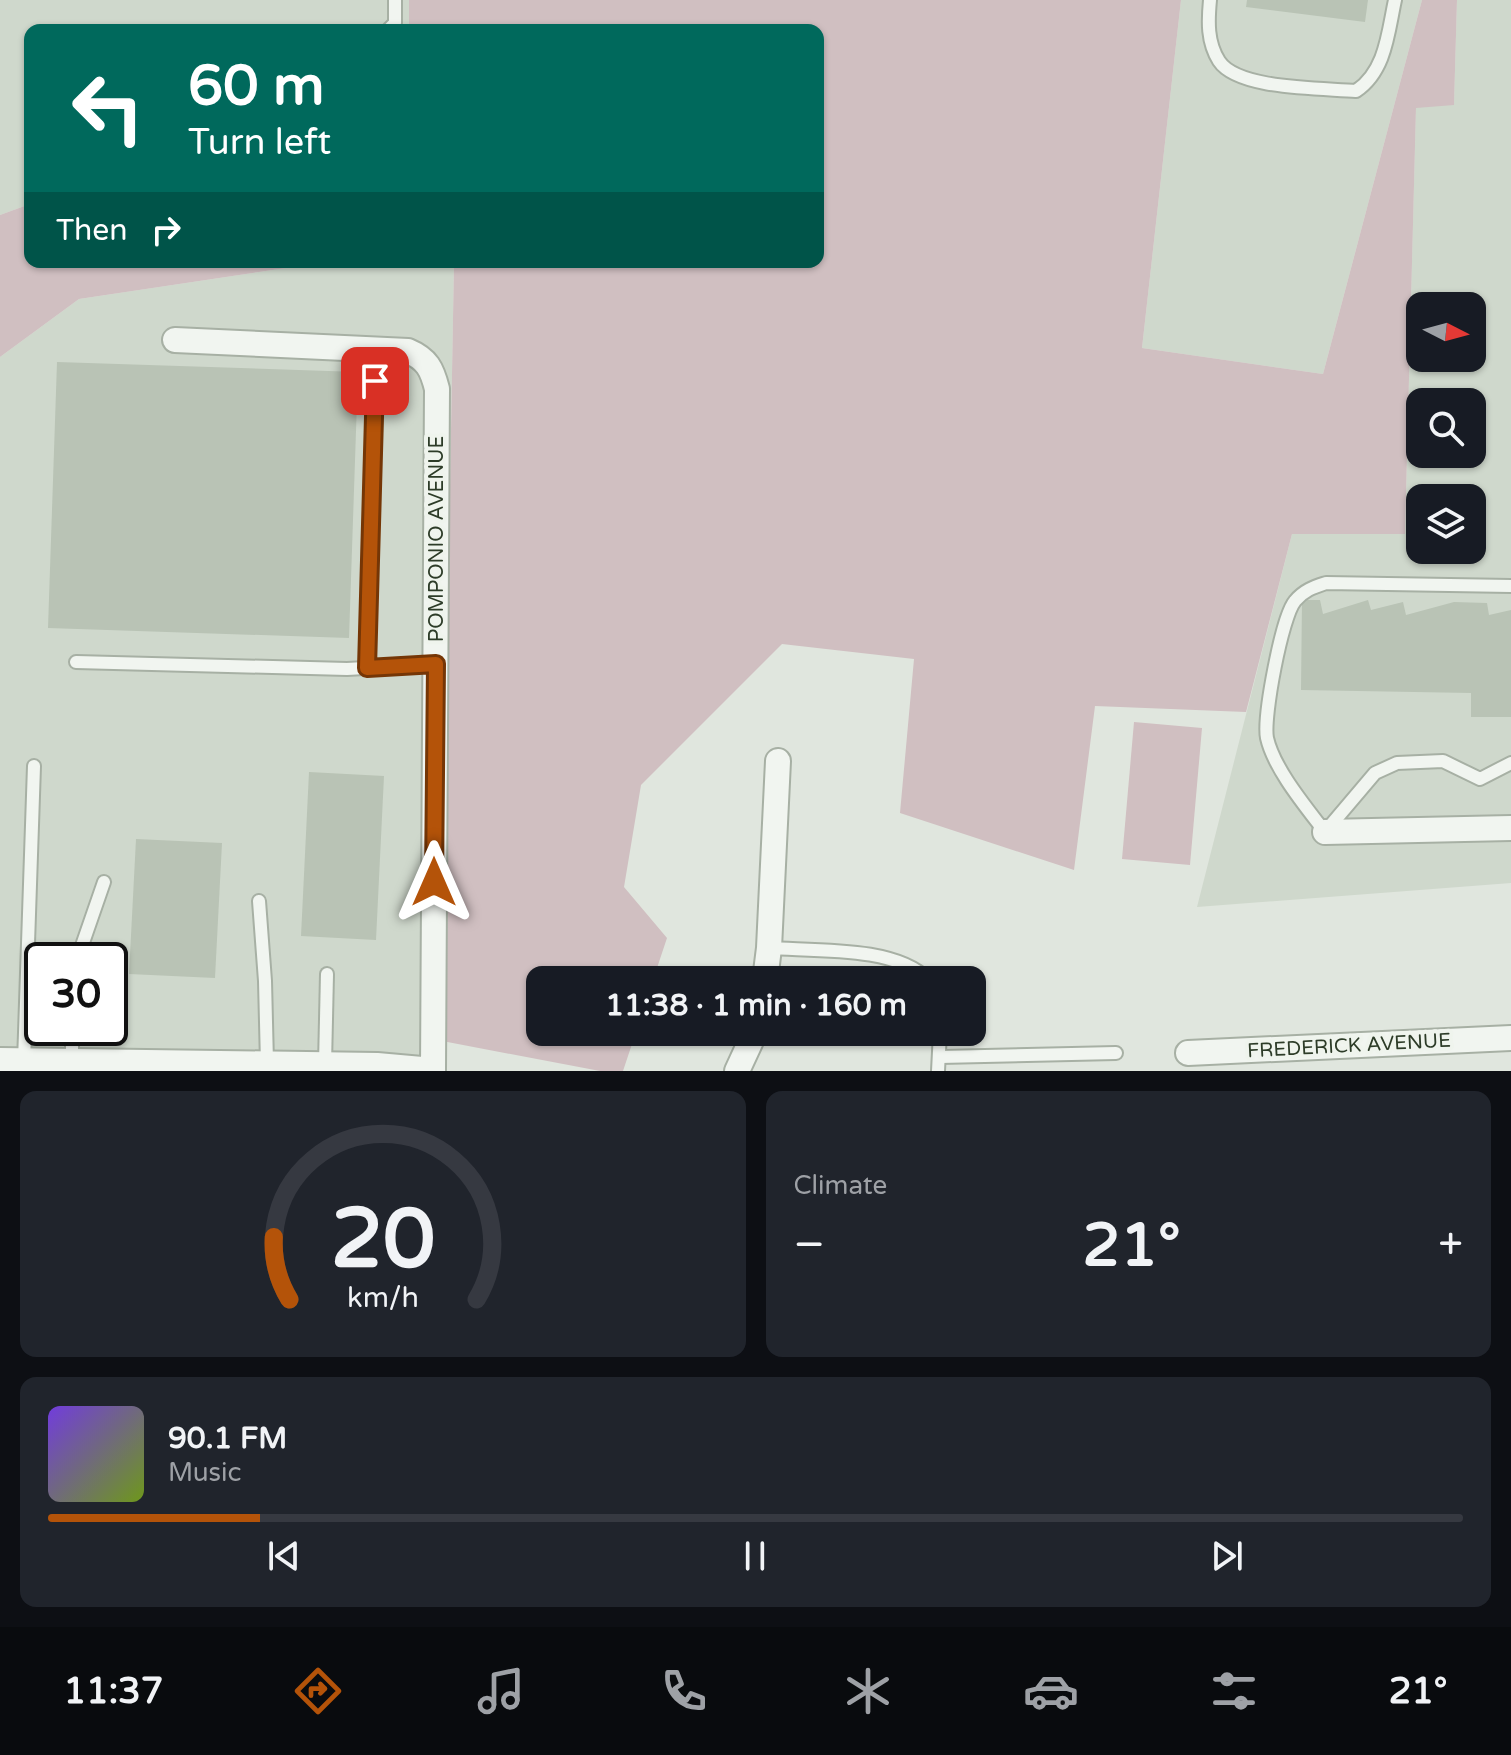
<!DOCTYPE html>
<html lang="en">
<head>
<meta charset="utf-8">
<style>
  :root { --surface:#171b24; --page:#20242c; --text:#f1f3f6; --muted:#9ea1a6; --line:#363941; --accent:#b45309 }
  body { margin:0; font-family:"Varela Round",sans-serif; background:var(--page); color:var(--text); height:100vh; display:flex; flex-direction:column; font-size:30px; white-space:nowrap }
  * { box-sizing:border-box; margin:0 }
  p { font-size:26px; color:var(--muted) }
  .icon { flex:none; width:44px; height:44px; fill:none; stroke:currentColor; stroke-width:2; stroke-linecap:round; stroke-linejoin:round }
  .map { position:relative; height:1071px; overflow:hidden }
  .panel { display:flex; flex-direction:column; gap:20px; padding:20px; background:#0d0f14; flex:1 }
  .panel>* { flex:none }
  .hud { position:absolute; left:24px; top:24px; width:800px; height:244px; border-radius:16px; box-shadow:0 2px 6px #0004; background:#00695c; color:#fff; overflow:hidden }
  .needle { width:52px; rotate:96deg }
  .fabs { position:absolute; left:1406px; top:292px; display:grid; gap:16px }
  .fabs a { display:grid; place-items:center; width:80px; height:80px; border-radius:16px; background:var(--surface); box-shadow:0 2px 6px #0004; font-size:40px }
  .speed { position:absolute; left:24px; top:942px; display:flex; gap:16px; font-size:40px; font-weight:700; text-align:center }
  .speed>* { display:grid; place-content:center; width:104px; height:104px; border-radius:50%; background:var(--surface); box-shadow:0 2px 6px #0004; line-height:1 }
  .speed .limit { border:4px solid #111; border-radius:12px; background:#fff; color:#111 }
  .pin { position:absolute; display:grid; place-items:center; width:68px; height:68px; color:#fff; margin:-34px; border-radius:16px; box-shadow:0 4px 12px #0006 }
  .me { position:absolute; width:88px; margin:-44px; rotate:0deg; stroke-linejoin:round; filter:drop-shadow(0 0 6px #0008) }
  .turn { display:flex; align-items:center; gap:28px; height:168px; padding:0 32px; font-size:36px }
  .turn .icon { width:104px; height:104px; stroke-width:2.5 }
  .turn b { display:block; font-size:56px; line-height:68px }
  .then { display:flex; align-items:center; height:76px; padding:0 32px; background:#0003; gap:16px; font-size:30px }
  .big { font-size:60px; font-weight:800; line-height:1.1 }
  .panel .tile { flex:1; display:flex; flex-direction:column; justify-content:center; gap:12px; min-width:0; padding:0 28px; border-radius:16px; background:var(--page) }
  .panel .dial { align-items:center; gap:0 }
  .dial svg { height:208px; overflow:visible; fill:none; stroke:var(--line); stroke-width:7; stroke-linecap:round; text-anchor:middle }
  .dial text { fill:var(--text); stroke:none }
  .song { display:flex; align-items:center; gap:24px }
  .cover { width:96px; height:96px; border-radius:12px; background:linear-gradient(135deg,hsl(260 70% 55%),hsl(80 70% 35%)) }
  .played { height:8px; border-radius:4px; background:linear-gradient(90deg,var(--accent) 15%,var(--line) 15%) }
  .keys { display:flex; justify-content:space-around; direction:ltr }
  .heat { display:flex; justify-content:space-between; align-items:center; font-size:44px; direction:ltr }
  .panel .tiles { flex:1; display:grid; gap:20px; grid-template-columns:1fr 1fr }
  .tile:last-child { grid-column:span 2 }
  .trip { position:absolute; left:526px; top:966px; width:460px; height:80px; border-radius:16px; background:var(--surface); box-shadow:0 2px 6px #0004; font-weight:800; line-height:80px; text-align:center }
  .tabs { display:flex; height:128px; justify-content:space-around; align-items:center; background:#090b0e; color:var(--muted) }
  .tabs .icon { width:56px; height:56px }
  .tabs .active { color:var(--accent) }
  .tabs b { font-size:36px; color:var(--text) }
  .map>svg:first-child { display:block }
  .built { fill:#cfd8cc; fill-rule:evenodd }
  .green { fill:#d0bfc1 }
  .building { fill:#b9c3b5 }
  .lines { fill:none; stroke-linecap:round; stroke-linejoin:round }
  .lane-casing { stroke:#a7b0a4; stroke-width:16 }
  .street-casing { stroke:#a7b0a4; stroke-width:28 }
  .lane { stroke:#f1f5f0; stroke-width:12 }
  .street { stroke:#f1f5f0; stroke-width:24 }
  .route-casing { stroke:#753606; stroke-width:20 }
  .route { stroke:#b45309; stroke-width:14 }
  .labels { text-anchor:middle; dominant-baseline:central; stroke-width:8; stroke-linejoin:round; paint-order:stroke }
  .street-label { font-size:20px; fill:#2d3c28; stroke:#eff4ed }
</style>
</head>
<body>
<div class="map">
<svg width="1511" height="1071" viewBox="0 0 1511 1071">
  <rect width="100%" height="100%" fill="#e0e6de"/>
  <g class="built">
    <path d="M0 0H409V30H30V204L0 215Z"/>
    <path d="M1181 0H1422L1323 374 1142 348Z"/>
    <path d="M1457 0H1511V883L1197 907 1292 534 1405 533 1416 107 1454 104ZM1420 306H1472V358H1420ZM1420 402H1472V454H1420ZM1420 498H1472V550H1420Z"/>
    <path d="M326 262H454L441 987 427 1071H0V357L79 299ZM42 960H110V1028H42Z"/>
  </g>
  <g class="green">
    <path d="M409 0H1181L1142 348 1323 374 1422 0H1457L1454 105 1416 108 1405 534H1292L1246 712 1095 706 1074 870 900 813 914 659 782 644 641 785 624 887 667 938 653 980H540V1032H636L623 1071H600L437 1040 441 987 454 262H818V30H409Z"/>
    <path d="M30 204V262H326L79 299 0 357V215Z"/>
    <path d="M1134 722 1202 728 1190 865 1122 859Z"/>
  </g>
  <g class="building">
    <path d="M1247 0H1368L1365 22 1246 7Z"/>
    <path d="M57 362 358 372 349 638 48 628Z"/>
    <path d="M1302 600H1320L1323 614 1368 600 1371 610 1403 602 1406 615 1454 602 1487 603 1489 615 1511 610V717H1471V693L1301 690Z"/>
    <path d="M309 772 384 776 376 940 301 936Z"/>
    <path d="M136 839 222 843 215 978 129 974Z"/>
  </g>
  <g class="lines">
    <defs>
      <g id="lane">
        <path d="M1210 0C1208 21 1207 42 1219 61 1238 90 1323 88 1356 91 1386 71 1388 32 1395 0"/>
        <path d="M388 30 395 23V0"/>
        <path d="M1511 586 1326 583C1314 587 1304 590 1295 601 1282 616 1263 717 1267 738 1274 769 1306 807 1325 832L1375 773 1397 763 1443 761 1480 779 1511 763"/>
        <path d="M76 662 347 669 436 664"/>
        <path d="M367 668 376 349"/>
        <path d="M259 901 265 981 267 1063"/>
        <path d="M769 948C814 951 897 946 928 980"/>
        <path d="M77 960 104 882"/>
        <path d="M72 1028V1063"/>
        <path d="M940 1057 1116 1053"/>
        <path d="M24 1062 34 766"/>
        <path d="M325 1064 327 974"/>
        <path d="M938 1071 940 1032"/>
      </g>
      <g id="street">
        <path d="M1325 832 1511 828"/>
        <path d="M765 980 769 948 778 761"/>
        <path d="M1188 1053 1511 1038"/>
        <path d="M0 1060 377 1065 433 1070 437 389C432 369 427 359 408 351L175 340"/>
        <path d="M737 1071 755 1032"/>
      </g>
    </defs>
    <use href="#lane" class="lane-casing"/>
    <use href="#street" class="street-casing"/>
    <use href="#lane" class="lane"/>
    <use href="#street" class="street"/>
  </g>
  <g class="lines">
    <defs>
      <path id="route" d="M375 381 367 668 436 664 434 882"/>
    </defs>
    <use href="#route" class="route-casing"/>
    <use href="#route" class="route"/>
  </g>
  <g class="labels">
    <g class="street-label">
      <text transform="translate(437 539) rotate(-90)">POMPONIO AVENUE</text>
      <text transform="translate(1349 1046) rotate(-3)">FREDERICK AVENUE</text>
    </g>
  </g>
</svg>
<div class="fabs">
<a><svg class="needle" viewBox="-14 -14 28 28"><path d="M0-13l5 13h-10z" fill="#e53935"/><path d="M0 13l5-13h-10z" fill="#9ea1a6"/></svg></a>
<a><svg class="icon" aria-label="search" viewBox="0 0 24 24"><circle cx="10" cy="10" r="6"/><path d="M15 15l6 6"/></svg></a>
<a><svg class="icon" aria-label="layers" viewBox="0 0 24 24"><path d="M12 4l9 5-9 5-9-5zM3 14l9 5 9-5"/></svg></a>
</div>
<div class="speed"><div class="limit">30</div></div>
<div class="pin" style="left:375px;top:381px;background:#d93025"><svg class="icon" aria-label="arrive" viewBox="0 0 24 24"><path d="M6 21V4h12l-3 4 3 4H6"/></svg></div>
<svg class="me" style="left:434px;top:882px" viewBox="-20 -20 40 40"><path d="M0-17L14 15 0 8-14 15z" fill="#b45309" stroke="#fff" stroke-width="4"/></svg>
<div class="trip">11:38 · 1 min · 160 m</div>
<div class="hud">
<div class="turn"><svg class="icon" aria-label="left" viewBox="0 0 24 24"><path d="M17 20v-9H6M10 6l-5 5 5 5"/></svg><div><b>60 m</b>Turn left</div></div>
<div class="then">Then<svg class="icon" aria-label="right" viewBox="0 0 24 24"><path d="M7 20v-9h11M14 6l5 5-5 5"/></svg></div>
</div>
</div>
<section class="panel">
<div class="tiles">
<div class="tile dial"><svg viewBox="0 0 100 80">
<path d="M14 69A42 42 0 1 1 86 69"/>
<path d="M14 69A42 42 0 0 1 8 45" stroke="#b45309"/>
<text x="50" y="56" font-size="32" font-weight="700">20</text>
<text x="50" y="72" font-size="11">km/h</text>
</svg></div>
<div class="tile"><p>Climate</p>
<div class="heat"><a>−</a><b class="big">21°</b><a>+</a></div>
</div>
<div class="tile">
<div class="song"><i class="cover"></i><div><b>90.1 FM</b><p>Music</p></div></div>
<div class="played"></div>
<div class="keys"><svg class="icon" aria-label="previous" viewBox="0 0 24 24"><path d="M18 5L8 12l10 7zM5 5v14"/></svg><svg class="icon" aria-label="pause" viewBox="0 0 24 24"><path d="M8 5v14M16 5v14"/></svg><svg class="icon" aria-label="next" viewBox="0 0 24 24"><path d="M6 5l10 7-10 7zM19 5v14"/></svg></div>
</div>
</div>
</section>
<nav class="tabs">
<b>11:37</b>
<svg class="icon active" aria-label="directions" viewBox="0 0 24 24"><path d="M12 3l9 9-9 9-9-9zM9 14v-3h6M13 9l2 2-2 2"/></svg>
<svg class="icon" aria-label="music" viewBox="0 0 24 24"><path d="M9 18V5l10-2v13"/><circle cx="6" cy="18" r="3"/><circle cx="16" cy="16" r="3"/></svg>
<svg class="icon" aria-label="phone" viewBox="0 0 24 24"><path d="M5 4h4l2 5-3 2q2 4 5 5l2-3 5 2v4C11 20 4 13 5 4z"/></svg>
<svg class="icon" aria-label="climate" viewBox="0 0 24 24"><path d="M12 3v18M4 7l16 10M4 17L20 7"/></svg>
<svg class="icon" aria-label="car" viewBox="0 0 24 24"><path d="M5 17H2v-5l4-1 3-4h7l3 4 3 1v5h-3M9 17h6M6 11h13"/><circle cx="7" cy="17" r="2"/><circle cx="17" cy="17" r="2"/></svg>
<svg class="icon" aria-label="filters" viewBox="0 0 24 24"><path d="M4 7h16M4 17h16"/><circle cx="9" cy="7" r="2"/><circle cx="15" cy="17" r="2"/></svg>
<b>21°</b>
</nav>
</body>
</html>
